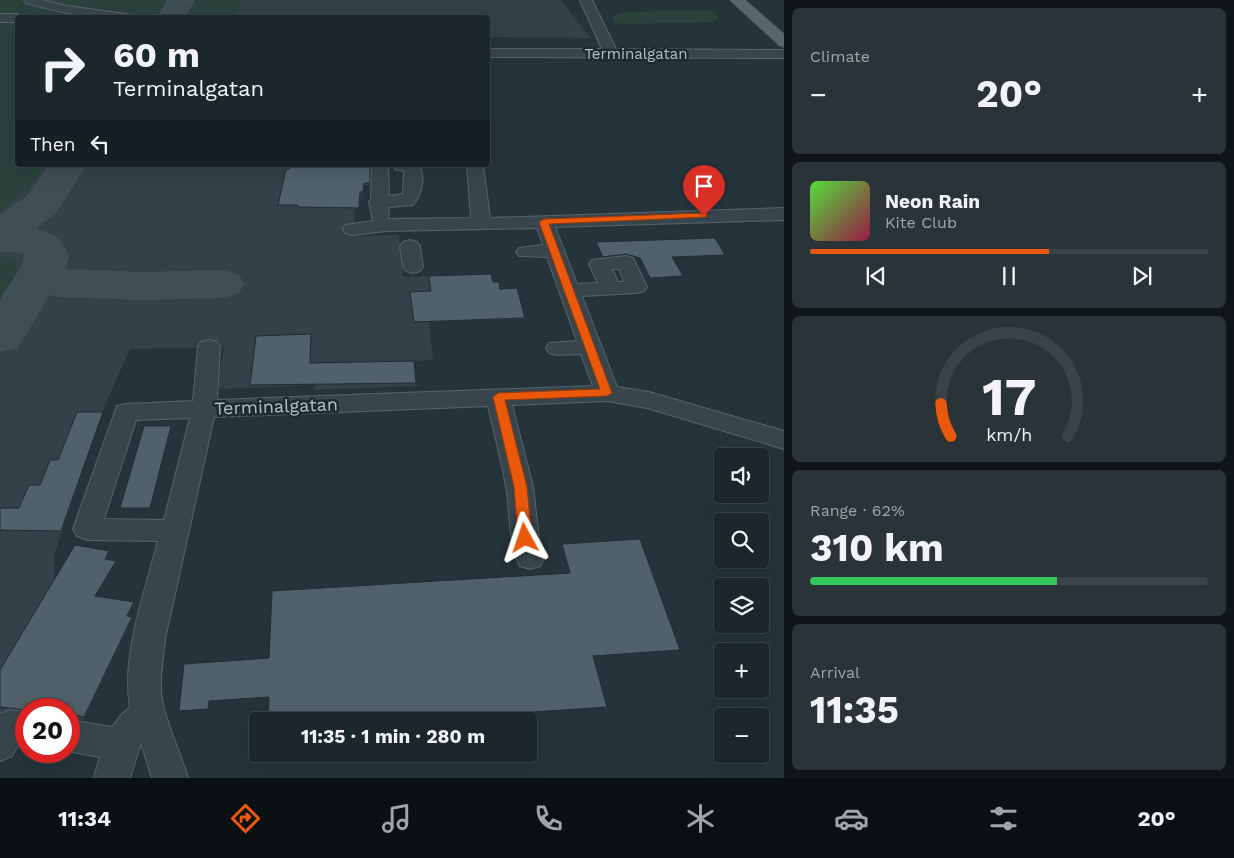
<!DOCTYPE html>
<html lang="en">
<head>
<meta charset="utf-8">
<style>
  :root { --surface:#1c272c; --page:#293338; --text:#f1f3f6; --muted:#a0a5a9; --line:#3a4448; --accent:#ea580c }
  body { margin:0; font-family:"Work Sans",sans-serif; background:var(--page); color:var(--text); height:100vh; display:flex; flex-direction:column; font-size:19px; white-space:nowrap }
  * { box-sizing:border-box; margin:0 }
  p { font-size:16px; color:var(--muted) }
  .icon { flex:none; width:28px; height:28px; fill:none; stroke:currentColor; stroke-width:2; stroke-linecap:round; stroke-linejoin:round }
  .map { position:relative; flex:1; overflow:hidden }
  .sheet { display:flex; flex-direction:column; gap:8px; padding:8px; background:#0f1518; width:450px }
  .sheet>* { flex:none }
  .banner { position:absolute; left:15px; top:15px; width:475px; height:152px; border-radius:5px; box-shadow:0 5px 20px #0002,0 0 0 1px var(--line); background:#1c272c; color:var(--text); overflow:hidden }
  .buttons { position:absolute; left:714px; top:448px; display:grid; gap:10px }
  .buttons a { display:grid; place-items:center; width:55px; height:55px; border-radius:5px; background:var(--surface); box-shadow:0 5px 20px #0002,0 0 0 1px var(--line); font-size:25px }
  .speed { position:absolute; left:15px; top:698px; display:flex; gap:10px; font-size:25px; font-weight:700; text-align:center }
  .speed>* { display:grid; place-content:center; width:65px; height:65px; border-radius:50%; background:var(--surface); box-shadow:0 5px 20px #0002,0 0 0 1px var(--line); line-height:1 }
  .speed .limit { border:8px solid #d22; background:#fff; color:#111 }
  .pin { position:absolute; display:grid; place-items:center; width:42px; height:42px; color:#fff; margin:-51px -21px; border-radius:50% 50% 50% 0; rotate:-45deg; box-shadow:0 0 5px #0007 }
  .pin .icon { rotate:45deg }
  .me { position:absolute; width:55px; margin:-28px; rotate:355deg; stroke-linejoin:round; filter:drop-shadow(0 0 4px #0008) }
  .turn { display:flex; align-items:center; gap:18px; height:105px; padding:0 15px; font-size:22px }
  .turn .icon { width:65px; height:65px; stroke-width:2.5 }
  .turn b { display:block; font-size:35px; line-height:42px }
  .then { display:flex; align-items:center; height:48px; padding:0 15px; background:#0003; gap:10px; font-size:19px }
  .big { font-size:38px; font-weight:700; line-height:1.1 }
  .sheet .widget { flex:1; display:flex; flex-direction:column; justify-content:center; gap:8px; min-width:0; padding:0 18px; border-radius:8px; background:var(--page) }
  .sheet .dial { align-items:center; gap:0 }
  .dial svg { height:130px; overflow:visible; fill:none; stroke:var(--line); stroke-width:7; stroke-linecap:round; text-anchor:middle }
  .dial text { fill:var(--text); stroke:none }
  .song { display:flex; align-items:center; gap:15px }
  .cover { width:60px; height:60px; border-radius:8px; background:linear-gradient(135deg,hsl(110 70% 55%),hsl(340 70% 35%)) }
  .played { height:5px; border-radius:2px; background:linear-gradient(90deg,var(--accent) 60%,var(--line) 60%) }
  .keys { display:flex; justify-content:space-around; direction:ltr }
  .heat { display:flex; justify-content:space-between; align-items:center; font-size:28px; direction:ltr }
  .charge { height:8px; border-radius:4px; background:linear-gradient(90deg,#34c759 62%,var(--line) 0) }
  .trip { position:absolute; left:249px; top:712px; width:288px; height:50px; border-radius:5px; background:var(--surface); box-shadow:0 5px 20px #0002,0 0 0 1px var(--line); font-weight:700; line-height:50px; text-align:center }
  .dock { display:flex; height:80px; justify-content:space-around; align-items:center; background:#0b1012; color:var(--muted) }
  .dock .icon { width:35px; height:35px }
  .dock .on { color:var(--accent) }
  .dock b { font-size:22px; color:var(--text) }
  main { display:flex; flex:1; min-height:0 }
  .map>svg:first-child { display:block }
  .airport { fill:#334149 }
  .green { fill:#2a413c }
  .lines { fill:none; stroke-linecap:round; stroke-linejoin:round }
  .taxiway { fill:#404f56; fill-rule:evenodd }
  .building { fill:#506169; stroke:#202c33 }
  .minor-casing { stroke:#57636a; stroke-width:2 }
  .major-casing { stroke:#455158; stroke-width:2 }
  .minor { fill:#38454c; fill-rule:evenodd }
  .major { fill:#57656c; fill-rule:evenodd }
  .route { fill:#ea580c; stroke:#983908 }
  .labels { text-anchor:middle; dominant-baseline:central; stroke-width:5; stroke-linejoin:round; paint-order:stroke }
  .far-street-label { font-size:15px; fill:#b4c0c7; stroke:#1e2a31 }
  .street-label { font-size:18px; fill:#b4c0c7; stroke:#1e2a31 }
</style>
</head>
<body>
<main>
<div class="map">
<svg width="784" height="778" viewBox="0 0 784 778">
  <rect width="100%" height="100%" fill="#25343b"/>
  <path class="airport" d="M0 0H561L591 38 488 37V18H18V165H371L370 185H364V193H361L360 208 355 210 353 236 399 235 403 277 491 274 493 282H499L500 289 517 288 526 319 429 322 433 360 414 361 417 386 315 390V385L223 389 216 385 225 347 130 349 104 408 54 555V589L134 602 127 615 133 617 83 721 69 718V709H26V719L0 720Z"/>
  <g class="green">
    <path d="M0 0H24L95 16 0 15Z"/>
    <path d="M52 0H171L161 16 115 12Z"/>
    <path d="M195 0H242L233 16 188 15Z"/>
    <path d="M708 10 716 13 719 19 713 22 628 24 614 23 612 16 622 12Z"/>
    <path d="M0 20H17L18 165H45L29 189 0 210Z"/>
    <path d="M0 255 14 260 18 271 0 303Z"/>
  </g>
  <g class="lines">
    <g class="taxiway">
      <path d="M167 0H195L185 18H157Z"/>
      <path d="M49 165H87L56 213 36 229C52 233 63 238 69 256L66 269 143 272 222 270 238 274 245 284 238 294 222 298 143 300 58 297 50 295 18 348 0 352V299L22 265 24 256 23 253 0 252V214L27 196Z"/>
    </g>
  </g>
  <g class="building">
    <path d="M290 165H370V183H364L363 192H360L359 208 298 207V205H278L286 169H289Z"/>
    <path d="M715 238 725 255 672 257 683 276 650 278 640 258 626 254 603 257 596 242Z"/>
    <path d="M491 274 493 282H499L500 289 517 288 525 318 414 322 410 292 431 291 429 276Z"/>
    <path d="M311 334 310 363 414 361 416 383 250 385 256 336Z"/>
    <path d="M77 412H103L61 531 0 530V508H19L29 485H40L50 460H58Z"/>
    <path d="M144 426H171L150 508H120Z"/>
    <path d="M640 539 680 650 593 656 607 707 400 721H268L269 697 209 701 208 709 179 711 184 664 269 658 272 591 570 573 562 544Z"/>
    <path d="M75 545 109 551 105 559 116 561 95 596 134 602 127 616 132 617 84 717 69 714V709L26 710 0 707V670Z"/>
  </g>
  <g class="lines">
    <defs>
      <g id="minor">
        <path d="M24 0H43L66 6 126 14 132 18C90 18 66 14 26 3Z"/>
        <path d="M580 0H592L616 49 784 50V58L488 57V49H602Z"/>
        <path d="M0 14H18L24 18H18V22H0Z"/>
        <path d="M372 165H388L389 196 403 194 404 171 395 169 393 165H418C427 176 421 195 413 205L389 207 388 219 471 218 467 165H483L490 218 784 208V220L555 227 577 284 598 283 589 264 592 260 626 256 633 258 647 287 644 291 637 293 582 296 617 387 649 392 784 431V449L647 408 607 401 512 405 533 487 539 538 544 558 540 566 530 569 520 566C507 541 511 512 506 486 501 459 494 432 488 406L214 417 165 639C163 660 158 684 163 705 169 729 180 753 188 778H152L141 743 130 778H94L100 757 67 751 69 720 112 727 121 715 130 707C121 655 145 592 158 541L87 540 77 536 73 529 117 406 126 404 193 401 198 347 201 342 209 340 217 342 220 347 217 400 593 386 581 354 557 355 549 353 546 348 549 343 577 341 547 257 519 256 516 252 519 248 543 245 537 228 386 231 352 235 345 233 343 229 345 225 373 221 369 202 371 199ZM612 269H619L624 282H618ZM190 418 164 520 104 519 136 420Z"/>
        <path d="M410 240 417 242 420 246 423 267 420 271 413 273 406 271 403 267 400 246 403 242Z"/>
        <path d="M10 710 26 712V744L19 743 12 756 0 761V714Z"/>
      </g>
      <path id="major" d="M730 0H745L784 34V47L779 45Z"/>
    </defs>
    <use href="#minor" class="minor-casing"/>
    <use href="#major" class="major-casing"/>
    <use href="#minor" class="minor"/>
    <use href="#major" class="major"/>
  </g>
  <path class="route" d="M704 213 707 214V217L549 224 612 393 607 396 505 400 527 487 532 538 530 541 525 543 520 541 518 538 514 487 493 397 498 393 600 389 539 222 544 219Z"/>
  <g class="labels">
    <g class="far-street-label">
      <text x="636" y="54">Terminalgatan</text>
    </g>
    <g class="street-label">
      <text transform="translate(276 406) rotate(-2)">Terminalgatan</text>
    </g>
  </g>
</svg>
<div class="buttons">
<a><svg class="icon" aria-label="sound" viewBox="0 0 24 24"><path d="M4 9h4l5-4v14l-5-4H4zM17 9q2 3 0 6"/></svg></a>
<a><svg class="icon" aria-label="search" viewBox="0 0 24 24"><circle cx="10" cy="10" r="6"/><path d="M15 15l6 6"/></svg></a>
<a><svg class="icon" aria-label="layers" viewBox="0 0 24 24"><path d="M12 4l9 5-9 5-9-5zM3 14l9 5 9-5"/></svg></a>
<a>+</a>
<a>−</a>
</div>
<div class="speed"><div class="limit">20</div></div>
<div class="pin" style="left:704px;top:216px;background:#d93025"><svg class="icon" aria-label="arrive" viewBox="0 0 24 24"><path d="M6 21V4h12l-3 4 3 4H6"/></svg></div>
<svg class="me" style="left:525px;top:538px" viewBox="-20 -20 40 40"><path d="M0-17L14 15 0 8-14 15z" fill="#ea580c" stroke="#fff" stroke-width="4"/></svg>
<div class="trip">11:35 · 1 min · 280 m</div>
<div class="banner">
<div class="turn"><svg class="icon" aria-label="right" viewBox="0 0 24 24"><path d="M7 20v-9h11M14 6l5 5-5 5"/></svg><div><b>60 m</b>Terminalgatan</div></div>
<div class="then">Then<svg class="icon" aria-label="left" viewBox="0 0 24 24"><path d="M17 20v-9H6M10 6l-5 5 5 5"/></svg></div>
</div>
</div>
<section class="sheet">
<div class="widget"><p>Climate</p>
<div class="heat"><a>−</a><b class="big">20°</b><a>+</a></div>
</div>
<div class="widget">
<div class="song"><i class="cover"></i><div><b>Neon Rain</b><p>Kite Club</p></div></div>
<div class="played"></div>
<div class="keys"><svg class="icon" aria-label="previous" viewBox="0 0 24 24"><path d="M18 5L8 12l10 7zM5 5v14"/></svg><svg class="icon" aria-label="pause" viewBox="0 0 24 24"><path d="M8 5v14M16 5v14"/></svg><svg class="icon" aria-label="next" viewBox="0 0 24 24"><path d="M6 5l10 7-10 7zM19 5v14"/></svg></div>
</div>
<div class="widget dial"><svg viewBox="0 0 100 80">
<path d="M14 69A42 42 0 1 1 86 69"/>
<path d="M14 69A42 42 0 0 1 8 49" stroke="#ea580c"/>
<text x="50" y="56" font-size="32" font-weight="700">17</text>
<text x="50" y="72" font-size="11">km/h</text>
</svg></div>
<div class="widget"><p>Range · 62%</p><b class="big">310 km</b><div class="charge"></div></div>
<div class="widget"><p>Arrival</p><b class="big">11:35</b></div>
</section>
</main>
<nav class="dock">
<b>11:34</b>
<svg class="icon on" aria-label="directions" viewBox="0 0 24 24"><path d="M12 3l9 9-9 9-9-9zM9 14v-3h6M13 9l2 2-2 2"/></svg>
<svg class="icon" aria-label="music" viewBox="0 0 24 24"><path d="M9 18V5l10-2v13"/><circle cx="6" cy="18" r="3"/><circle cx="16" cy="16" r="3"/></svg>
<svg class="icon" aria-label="phone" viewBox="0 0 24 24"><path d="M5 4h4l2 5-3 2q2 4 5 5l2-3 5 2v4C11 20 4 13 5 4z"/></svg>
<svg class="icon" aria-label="climate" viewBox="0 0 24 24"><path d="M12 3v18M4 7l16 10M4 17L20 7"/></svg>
<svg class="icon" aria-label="car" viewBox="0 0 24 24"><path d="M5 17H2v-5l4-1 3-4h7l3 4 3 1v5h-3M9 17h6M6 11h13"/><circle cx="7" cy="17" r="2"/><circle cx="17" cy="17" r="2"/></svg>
<svg class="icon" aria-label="filters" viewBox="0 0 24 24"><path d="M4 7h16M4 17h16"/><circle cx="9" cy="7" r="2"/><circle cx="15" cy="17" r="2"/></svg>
<b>20°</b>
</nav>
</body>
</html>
